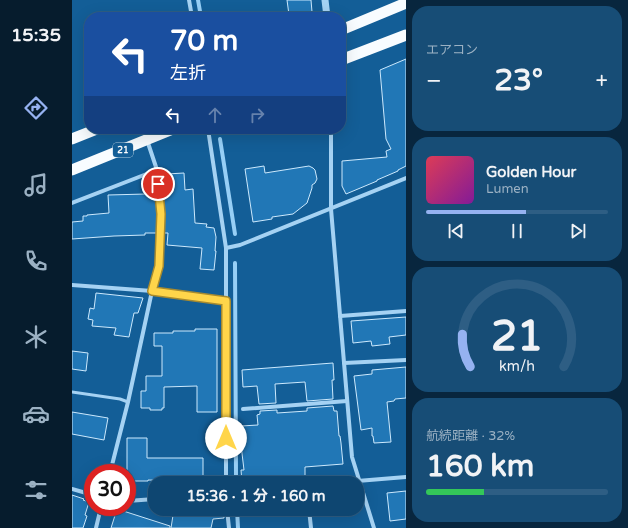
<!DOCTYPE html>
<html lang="ja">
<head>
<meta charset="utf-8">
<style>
  :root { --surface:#0e4671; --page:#174d76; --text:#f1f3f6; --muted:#9bb1c3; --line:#2e5e84; --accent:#95b2f1 }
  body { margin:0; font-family:"Varela Round","Noto Sans JP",sans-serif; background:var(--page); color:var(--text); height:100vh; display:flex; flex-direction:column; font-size:15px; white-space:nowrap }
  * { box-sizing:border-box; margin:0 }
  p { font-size:13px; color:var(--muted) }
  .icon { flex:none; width:22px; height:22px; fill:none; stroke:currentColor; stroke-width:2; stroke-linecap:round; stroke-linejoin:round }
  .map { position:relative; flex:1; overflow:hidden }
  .sheet { display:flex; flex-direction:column; gap:6px; padding:6px; background:#08263e; width:222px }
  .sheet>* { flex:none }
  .hud { position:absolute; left:12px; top:12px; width:262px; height:122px; border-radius:16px; box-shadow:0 4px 16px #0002,0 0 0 1px var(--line); background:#1a4fa0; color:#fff; overflow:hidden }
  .speed { position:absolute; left:12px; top:464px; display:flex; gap:8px; font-size:20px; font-weight:700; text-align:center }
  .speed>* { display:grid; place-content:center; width:52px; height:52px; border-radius:50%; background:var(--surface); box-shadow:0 4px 16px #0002,0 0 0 1px var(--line); line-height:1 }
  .speed .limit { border:6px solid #d22; background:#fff; color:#111 }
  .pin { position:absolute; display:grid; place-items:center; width:34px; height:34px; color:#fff; margin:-17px; border:2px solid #fff; border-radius:50%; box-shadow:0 1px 4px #0007 }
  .me { position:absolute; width:44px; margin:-22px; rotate:0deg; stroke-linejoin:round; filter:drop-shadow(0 0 3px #0008) }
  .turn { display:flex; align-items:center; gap:14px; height:84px; padding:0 20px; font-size:18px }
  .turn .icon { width:52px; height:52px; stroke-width:2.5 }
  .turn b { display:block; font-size:28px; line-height:34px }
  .lanes { display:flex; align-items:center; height:38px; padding:0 20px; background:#0003; justify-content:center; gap:20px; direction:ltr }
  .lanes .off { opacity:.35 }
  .big { font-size:30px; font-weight:700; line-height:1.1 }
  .sheet .card { flex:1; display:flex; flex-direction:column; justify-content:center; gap:6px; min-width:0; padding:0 14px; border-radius:16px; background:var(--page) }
  .sheet .dial { align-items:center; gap:0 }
  .dial svg { height:104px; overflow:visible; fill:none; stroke:var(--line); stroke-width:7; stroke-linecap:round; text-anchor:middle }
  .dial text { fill:var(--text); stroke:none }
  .song { display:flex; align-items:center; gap:12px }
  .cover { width:48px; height:48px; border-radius:6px; background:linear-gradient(135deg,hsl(350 70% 55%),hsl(290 70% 35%)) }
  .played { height:4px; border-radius:2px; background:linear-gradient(90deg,var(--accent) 55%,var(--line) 55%) }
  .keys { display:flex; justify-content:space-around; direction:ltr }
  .heat { display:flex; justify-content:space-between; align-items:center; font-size:22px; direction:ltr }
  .charge { height:6px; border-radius:3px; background:linear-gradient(90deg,#34c759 32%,var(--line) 0) }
  .trip { position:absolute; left:76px; top:476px; width:216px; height:40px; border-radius:16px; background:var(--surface); box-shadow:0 4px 16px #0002,0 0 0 1px var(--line); font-weight:700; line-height:40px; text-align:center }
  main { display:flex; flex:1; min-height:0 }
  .dock { display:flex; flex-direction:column; width:72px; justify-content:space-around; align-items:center; background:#061c2d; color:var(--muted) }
  .dock .icon { width:28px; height:28px }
  .dock .current { color:var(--accent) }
  .dock b { font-size:18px; color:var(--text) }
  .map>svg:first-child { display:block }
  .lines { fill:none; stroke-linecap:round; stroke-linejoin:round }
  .stream { stroke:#97cff6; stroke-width:4 }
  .building { fill:#2177b6; stroke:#cce9fd }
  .service { stroke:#a5d2f3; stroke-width:3 }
  .minor { stroke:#a5d2f3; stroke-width:4 }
  .tertiary { stroke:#a5d2f3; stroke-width:7 }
  .trunk { stroke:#f8fcff; stroke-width:11 }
  .route-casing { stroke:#a68a30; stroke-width:10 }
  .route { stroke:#ffd54a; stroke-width:7 }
  .labels { text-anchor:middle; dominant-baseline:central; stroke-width:4; stroke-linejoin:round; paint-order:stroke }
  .shield { fill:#135e97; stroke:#b8cfe0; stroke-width:1 }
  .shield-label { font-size:9px; font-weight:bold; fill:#fff }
</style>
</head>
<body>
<main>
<nav class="dock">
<b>15:35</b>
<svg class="icon current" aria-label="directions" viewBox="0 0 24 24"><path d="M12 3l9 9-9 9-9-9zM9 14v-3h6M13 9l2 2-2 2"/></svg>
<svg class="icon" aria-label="music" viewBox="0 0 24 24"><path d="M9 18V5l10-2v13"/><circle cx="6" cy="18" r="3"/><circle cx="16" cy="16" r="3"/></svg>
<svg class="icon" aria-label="phone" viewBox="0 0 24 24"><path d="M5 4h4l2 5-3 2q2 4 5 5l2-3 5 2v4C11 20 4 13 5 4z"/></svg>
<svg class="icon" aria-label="climate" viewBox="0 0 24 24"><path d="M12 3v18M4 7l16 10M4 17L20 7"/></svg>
<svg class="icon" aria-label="car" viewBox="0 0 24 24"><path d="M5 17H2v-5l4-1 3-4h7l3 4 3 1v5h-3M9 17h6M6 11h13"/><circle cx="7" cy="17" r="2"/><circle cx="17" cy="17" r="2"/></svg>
<svg class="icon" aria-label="filters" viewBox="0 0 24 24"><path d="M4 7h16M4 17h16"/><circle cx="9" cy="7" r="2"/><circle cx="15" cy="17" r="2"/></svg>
</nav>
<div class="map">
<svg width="334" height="528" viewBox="0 0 334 528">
  <rect width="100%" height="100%" fill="#135e97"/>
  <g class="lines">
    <g class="stream">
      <path d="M126 0 129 17"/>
      <path d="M148 139 163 234"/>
      <path d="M163 263 164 476"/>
      <path d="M165 509 166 528"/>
    </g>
  </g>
  <g class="building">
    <path d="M215 0H239L240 12 217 15Z"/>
    <path d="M334 59V166L326 170V171L305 180V181L274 194 270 186V161L315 157 314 151 319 149 314 139 308 70Z"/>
    <path d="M192 166 193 173 237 166 241 168 243 170 245 179 243 183 240 185V188L235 203 221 214 200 217V219L181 222 173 169Z"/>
    <path d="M112 173 113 190 121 189 123 223 135 224 134 227 142 228 144 237 143 251H144L142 270 128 269 130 248 95 245 96 233H92V214L90 183H95L94 174Z"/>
    <path d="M74 183H83L85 214V233H73V235L42 236 0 239V222L11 221V216H15V215L37 213 36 195 74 194Z"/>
    <path d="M24 293 71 298 66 313H62L57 337 42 335 44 328 20 326 21 320 16 319 18 308 22 309Z"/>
    <path d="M334 317V335L317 337 318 344 300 346 299 341 281 343 279 321Z"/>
    <path d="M123 329H145V412H125V386L92 387V408H90V410H78V408H69V391H74V376H90V346H82V333H101V331H123Z"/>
    <path d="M0 351 16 353 14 371 0 369Z"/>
    <path d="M261 363 262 380H260L261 399 235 401 233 382 203 384 204 403 187 404 185 386 171 387 170 370Z"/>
    <path d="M334 367V398L323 399 322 401 315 402 319 442 302 443 301 436H300V428L289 430 282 376 300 374V370Z"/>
    <path d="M261 406 262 411H265L267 436H268L269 443 271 464 233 467V476L170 482 169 470H172L169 445H170L169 426 186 425 185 415 188 414V411L205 410V413L235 411V408Z"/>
    <path d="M0 412 36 418 32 440 0 434Z"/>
    <path d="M55 438H75V458H131V481L76 480V481H55Z"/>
    <path d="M334 491V519L318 521 315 493Z"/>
    <path d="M0 495 12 499 11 500 17 502 13 515 15 516 11 528H0Z"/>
    <path d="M45 509 98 526V528H39Z"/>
    <path d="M102 509 127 513 126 509H152V518L141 519 139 528H99Z"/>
  </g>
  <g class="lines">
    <path class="service" d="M0 392 48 399 56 402"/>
    <g class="minor">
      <path d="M117 0 120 17"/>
      <path d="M136 129 154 248V483"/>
      <path d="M259 129V209L280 457 302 528"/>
      <path d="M0 203 85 170"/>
      <path d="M154 248 168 245 334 178"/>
      <path d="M0 285 80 291 154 301"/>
      <path d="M268 316 334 311"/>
      <path d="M272 363 334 360"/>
      <path d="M171 409 275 401"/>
      <path d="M38 473 56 402 80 291 87 266 89 214 85 170 75 140"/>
      <path d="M261 483 334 477"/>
      <path d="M0 489 21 495"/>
      <path d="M55 501 83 499"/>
      <path d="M155 509 157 528"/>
      <path d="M237 509 239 528"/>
      <path d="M24 528 29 507"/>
    </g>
    <path class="tertiary" d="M253 0 255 17"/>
    <g class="trunk">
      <path d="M269 30 334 3"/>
      <path d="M269 60 334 35"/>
      <path d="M0 139 25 129"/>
      <path d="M0 170 101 129"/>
    </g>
  </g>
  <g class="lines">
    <defs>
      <path id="route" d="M86 184 89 214 87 266 80 291 154 301V438"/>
    </defs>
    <use href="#route" class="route-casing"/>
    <use href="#route" class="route"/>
  </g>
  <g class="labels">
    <rect class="shield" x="41" y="143" width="20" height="14" rx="3"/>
    <g class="shield-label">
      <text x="51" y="150">21</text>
    </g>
  </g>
</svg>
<div class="speed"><div class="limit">30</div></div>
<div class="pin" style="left:86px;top:184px;background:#d93025"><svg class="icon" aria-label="arrive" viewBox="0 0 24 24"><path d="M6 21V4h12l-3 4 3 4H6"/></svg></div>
<svg class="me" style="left:154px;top:438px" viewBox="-20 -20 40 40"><circle r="19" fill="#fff"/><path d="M0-13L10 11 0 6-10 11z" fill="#ffd54a"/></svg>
<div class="trip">15:36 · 1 分 · 160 m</div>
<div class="hud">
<div class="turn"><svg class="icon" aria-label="left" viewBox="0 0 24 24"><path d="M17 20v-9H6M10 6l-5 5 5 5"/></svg><div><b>70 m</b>左折</div></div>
<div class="lanes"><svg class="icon" aria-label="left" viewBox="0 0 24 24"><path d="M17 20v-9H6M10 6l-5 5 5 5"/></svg><svg class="icon off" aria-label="ahead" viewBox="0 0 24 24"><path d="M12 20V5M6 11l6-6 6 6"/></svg><svg class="icon off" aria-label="right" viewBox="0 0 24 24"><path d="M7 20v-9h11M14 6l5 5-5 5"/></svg></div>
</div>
</div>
<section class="sheet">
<div class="card"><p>エアコン</p>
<div class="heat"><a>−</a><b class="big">23°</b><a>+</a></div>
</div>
<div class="card">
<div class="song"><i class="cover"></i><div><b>Golden Hour</b><p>Lumen</p></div></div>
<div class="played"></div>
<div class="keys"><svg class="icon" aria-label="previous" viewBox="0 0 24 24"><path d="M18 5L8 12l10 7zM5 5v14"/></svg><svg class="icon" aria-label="pause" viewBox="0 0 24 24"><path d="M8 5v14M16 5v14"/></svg><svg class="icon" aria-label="next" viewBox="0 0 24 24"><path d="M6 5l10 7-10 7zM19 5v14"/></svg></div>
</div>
<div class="card dial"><svg viewBox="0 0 100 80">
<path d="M14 69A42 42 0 1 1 86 69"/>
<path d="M14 69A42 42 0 0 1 8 44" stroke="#95b2f1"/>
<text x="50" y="56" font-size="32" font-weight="700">21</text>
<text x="50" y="72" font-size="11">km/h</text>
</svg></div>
<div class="card"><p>航続距離 · 32%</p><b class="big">160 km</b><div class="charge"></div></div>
</section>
</main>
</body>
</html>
